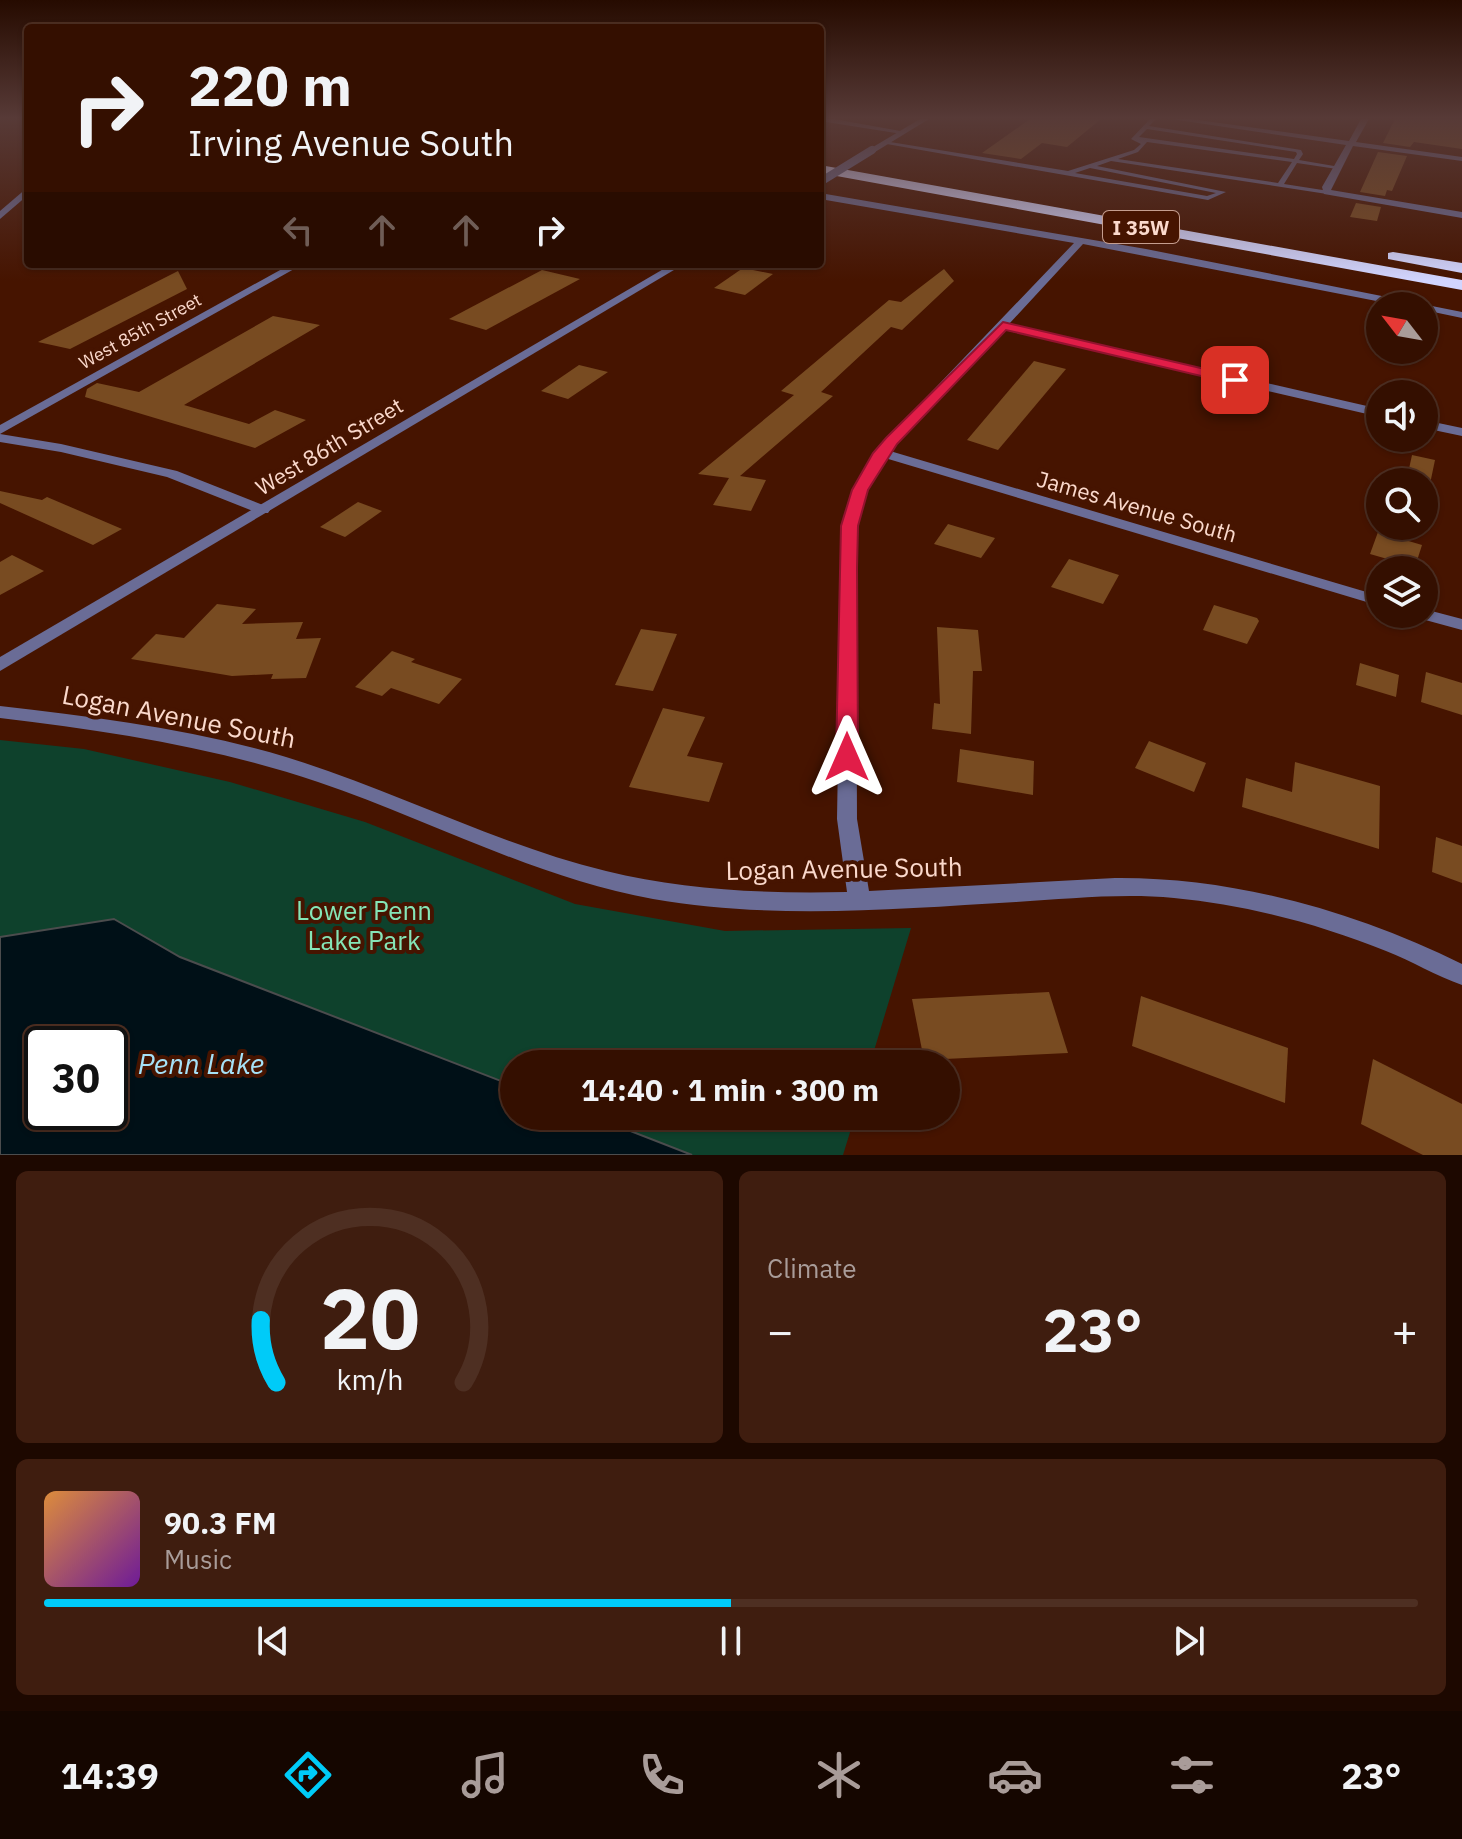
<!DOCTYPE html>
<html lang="en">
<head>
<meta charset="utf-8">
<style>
  :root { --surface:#340f00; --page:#3f1d0f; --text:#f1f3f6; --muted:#a99c99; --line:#4e2f22; --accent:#00cbf8 }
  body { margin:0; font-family:"IBM Plex Sans",sans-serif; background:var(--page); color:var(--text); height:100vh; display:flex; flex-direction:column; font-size:30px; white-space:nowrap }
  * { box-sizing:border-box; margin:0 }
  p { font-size:26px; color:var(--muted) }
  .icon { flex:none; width:44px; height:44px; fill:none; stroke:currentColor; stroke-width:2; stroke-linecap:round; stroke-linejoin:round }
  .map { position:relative; height:1155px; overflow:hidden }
  .side { display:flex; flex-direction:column; gap:16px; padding:16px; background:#1d0800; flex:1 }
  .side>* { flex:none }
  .banner { position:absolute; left:24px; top:24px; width:800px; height:244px; border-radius:8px; box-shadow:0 2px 6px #0004,0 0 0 2px var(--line); background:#340f00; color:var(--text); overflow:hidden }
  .needle { width:52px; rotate:301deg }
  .tools { position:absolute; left:1366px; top:292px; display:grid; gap:16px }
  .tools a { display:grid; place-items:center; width:72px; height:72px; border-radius:50%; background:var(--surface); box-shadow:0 2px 6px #0004,0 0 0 2px var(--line); font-size:40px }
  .speed { position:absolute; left:24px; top:1026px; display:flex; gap:16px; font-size:40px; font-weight:700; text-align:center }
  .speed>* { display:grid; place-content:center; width:104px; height:104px; border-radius:50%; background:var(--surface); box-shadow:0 2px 6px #0004,0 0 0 2px var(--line); line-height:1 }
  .speed .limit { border:4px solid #111; border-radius:12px; background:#fff; color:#111 }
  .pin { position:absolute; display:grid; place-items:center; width:68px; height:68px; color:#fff; margin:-34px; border-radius:16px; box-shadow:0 4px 12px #0006 }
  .me { position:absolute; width:88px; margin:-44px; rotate:0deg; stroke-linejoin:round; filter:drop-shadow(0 0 6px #0008) }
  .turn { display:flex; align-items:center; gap:28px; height:168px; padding:0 32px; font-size:36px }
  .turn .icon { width:104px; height:104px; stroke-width:2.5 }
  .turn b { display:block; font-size:56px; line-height:68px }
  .lanes { display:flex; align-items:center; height:76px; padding:0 32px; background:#0003; justify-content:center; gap:40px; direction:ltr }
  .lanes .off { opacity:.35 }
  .big { font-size:60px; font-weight:700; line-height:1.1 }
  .side .widget { flex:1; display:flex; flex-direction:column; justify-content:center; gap:12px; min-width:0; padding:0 28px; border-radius:12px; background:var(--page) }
  .side .dial { align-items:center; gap:0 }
  .dial svg { height:208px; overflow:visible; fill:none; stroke:var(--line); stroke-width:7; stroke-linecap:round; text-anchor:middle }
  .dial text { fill:var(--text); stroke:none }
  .song { display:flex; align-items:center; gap:24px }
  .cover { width:96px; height:96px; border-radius:12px; background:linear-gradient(135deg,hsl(30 70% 55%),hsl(280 70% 35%)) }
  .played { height:8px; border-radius:4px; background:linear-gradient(90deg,var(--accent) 50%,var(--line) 50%) }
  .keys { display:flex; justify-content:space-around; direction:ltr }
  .heat { display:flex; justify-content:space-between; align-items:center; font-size:44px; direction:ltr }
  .side .tiles { flex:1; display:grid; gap:16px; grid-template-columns:1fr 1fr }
  .widget:last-child { grid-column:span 2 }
  .trip { position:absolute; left:500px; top:1050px; width:460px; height:80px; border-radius:40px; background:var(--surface); box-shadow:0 2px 6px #0004,0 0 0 2px var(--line); font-weight:700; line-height:80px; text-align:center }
  .tabs { display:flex; height:128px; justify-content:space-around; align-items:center; background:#150600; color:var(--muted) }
  .tabs .icon { width:56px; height:56px }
  .tabs .selected { color:var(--accent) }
  .tabs b { font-size:36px; color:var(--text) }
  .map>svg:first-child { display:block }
  .green { fill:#0e412c }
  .water { fill:#001017; stroke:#4b4c4d; stroke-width:2; fill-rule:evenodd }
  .building { fill:#784b21 }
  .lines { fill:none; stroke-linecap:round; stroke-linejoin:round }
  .service { fill:#6a6c96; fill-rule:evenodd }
  .minor { fill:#6a6c96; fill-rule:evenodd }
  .tertiary { fill:#6a6c96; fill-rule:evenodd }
  .motorway { fill:#d2d5ff; fill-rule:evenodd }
  .tertiary-bridge { stroke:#6a6c96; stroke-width:8 }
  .route { fill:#e11d48; stroke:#92132f; stroke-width:2 }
  .labels { text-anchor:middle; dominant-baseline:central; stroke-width:8; stroke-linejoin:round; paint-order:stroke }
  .far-street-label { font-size:18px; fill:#fbd9cc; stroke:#461400 }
  .shield { fill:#461400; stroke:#c59e8f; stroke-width:2 }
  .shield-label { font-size:20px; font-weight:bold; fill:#fbd9cc }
  .street-label { font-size:22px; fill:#fbd9cc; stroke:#461400 }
  .near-street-label { font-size:26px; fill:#fbd9cc; stroke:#461400 }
  .near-park-label { font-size:26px; fill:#85e5b7; stroke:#461400 }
  .near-water-label { font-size:28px; font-style:italic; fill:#a6e2f8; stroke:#461400 }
</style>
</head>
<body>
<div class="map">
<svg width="1462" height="1155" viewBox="0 0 1462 1155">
  <rect width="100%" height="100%" fill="#461400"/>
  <g class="green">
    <path d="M0 740 84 749 230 782 365 822 575 904 725 931 911 928 870 1064H514V1086L180 957 114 919 0 937Z"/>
    <path d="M592 1116H855L843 1155H692Z"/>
  </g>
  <path class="water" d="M114 919 180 957 514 1086V1116H592L692 1155H0V937ZM42 1044H110V1112H42Z"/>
  <g class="building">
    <path d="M1030 119H1101L1067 147 1042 143 1021 159 982 153Z"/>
    <path d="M1395 119H1462V149L1414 142 1410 147 1383 143Z"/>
    <path d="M1378 152 1407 156 1392 191 1387 190 1385 196 1360 192Z"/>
    <path d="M1356 203 1381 207 1377 221 1350 217Z"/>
    <path d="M743 268 773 274 745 295 714 288Z"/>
    <path d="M944 269 954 281 902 330 891 327 821 392 833 396 740 476 766 480 751 511 713 505 729 478 698 474 794 395 781 391 889 300 901 302Z"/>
    <path d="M542 270 580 279 486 330 449 319Z"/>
    <path d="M178 271 187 289 70 349 38 342Z"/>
    <path d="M273 316 320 325 184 405 249 424 275 410 306 420 255 448 85 397 87 389 97 383 139 392Z"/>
    <path d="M1034 361 1066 369 998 450 967 440Z"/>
    <path d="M579 365 608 372 568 399 541 391Z"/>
    <path d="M1412 455 1435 460 1430 484 1407 478Z"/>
    <path d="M0 491 42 500 47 497 122 529 93 545 0 503Z"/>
    <path d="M358 502 382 511 345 537 320 527Z"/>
    <path d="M948 524 995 538 981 558 934 544Z"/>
    <path d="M1378 532 1422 545 1415 567 1370 554Z"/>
    <path d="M12 555 44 571 0 595V562Z"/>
    <path d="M1069 559 1119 575 1103 604 1051 587Z"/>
    <path d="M217 604 256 609 242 624 303 622 296 639 321 638 306 678 271 679 273 674 232 676 131 659 156 634 184 638Z"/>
    <path d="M1214 605 1257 618 1259 621 1247 644 1203 630Z"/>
    <path d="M937 627 978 630 982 671H973L971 734 932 729 934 703 940 704Z"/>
    <path d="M641 629 677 634 653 691 615 685Z"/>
    <path d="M392 651 415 659 411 662 462 679 439 704 391 688 382 696 355 687Z"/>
    <path d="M1360 663 1399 675 1396 697 1356 685Z"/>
    <path d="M1426 672 1462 683V715L1421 702Z"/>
    <path d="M663 708 705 717 687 756 723 763 709 802 629 787Z"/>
    <path d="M1149 741 1206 763 1194 792 1135 768Z"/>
    <path d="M960 749 1034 761 1033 795 957 782Z"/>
    <path d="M1295 762 1380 786 1379 849 1242 807 1246 778 1292 792Z"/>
    <path d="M1436 837 1462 846V883L1432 872Z"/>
    <path d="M1049 992 1068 1053 924 1060 912 999Z"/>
    <path d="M1141 996 1288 1048 1285 1103 1132 1046Z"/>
    <path d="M1373 1059 1462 1104V1155H1423L1361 1124Z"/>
  </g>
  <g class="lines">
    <path class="service" d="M1150 119H1156L1149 126 1301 150 1303 154 1299 160 1340 167 1337 169 1297 163 1284 184 1329 191 1330 192 1327 194 1111 161 1097 166 1226 192 1208 200 881 143 884 141 1068 171 1134 150 1141 144 1131 139ZM1147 129 1296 152 1297 154 1294 159 1139 137ZM1147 142 1292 162 1278 183 1118 159 1138 152ZM1090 168 1216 193 1207 196 1075 173Z"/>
    <g class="minor">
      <path d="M820 119H834L906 132 902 134 820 121Z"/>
      <path d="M1171 119H1191L1349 141 1361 119H1369L1356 142 1462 157V161L1353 146 1331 190 1462 212V218L1324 194 1322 187 1346 145Z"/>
      <path d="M28 187V195L0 219V211Z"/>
      <path d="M820 193 1146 249 1462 312V318L1424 310V306H1402L1083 244 1009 324 1380 409V417L1004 330 890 451 1380 596V606L885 458 867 490 858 526 856 568 857 819 869 891 1115 878C1234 877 1355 911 1462 964V985C1436 976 1412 961 1386 951 1319 924 1247 905 1174 898 1121 893 1068 899 1016 902 896 909 773 920 653 899 536 878 430 820 318 782 215 747 108 731 0 718V706C96 717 193 729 286 757 394 790 496 844 606 871 684 890 766 894 847 892L837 819 842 526 853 490 876 450 1074 243 820 199Z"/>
      <path d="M291 264H303L0 434V425Z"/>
      <path d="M1424 420 1462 428V436L1424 428Z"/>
      <path d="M0 434 61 444 177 471 268 507 270 510 268 513H258L167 477 61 452 0 442Z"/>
      <path d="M1424 609 1462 619V630L1418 618 1416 614H1424Z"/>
    </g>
    <g class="tertiary">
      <path d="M920 119H929L875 152 868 150Z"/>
      <path d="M672 264H684L0 671V657Z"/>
    </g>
    <g class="motorway">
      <path d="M820 165 1462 280V290L820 173Z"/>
      <path d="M1393 252 1462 263V273L1388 259V253Z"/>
    </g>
    <path class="tertiary-bridge" d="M820 182 872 150"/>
  </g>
  <linearGradient id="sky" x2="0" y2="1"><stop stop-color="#260b00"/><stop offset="0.42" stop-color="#573a37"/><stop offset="1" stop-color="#573a37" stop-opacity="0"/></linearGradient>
  <rect width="1462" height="281" fill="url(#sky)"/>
  <path class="route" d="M1003 322 1235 376 1242 380 1235 384 1006 330 897 444 868 490 858 526 857 568 858 757 855 762H839L836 757 841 526 852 490 873 453 886 438Z"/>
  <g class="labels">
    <g class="far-street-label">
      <text transform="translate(140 331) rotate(-29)">West 85th Street</text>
    </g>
    <rect class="shield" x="1103" y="211" width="76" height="32" rx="6"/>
    <g class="shield-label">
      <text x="1141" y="227">I 35W</text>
    </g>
    <g class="street-label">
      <text transform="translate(329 446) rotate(-31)">West 86th Street</text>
      <text transform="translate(1137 506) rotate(16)">James Avenue South</text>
    </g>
    <g class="near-street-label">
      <text transform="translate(179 716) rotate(11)">Logan Avenue South</text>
      <text transform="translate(844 868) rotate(-1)">Logan Avenue South</text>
    </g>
    <g class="near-park-label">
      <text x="364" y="910">Lower Penn<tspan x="364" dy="30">Lake Park</tspan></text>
    </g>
    <g class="near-water-label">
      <text x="201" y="1063">Penn Lake</text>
    </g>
  </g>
</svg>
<div class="tools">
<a><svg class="needle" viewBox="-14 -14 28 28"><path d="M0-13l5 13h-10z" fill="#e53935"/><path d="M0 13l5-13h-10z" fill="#a99c99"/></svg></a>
<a><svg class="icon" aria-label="sound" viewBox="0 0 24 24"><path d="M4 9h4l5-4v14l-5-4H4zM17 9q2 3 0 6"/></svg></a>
<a><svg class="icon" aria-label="search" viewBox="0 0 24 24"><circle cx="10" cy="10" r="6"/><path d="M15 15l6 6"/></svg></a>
<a><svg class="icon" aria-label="layers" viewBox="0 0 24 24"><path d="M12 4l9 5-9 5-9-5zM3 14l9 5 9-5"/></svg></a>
</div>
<div class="speed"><div class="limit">30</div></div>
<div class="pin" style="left:1235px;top:380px;background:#d93025"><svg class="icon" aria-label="arrive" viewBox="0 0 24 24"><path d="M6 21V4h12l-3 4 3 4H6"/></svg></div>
<svg class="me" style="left:847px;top:757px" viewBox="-20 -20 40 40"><path d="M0-17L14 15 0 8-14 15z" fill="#e11d48" stroke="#fff" stroke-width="4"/></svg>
<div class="trip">14:40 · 1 min · 300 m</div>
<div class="banner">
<div class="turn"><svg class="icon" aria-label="right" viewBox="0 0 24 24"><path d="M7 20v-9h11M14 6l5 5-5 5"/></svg><div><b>220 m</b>Irving Avenue South</div></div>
<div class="lanes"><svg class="icon off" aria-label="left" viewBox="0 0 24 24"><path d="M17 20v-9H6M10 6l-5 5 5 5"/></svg><svg class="icon off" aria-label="ahead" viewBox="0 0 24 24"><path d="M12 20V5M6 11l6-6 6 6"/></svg><svg class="icon off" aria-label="ahead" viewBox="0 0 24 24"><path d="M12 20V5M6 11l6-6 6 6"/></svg><svg class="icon" aria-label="right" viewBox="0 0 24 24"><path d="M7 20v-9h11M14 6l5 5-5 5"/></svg></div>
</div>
</div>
<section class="side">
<div class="tiles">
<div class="widget dial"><svg viewBox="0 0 100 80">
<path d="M14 69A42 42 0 1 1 86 69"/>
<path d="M14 69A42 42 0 0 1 8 45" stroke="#00cbf8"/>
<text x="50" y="56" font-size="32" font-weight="700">20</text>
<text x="50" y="72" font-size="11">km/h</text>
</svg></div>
<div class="widget"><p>Climate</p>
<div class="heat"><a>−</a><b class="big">23°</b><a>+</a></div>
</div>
<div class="widget">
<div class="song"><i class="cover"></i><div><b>90.3 FM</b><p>Music</p></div></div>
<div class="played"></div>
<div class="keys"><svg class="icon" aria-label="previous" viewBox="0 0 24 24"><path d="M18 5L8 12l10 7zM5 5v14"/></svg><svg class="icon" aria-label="pause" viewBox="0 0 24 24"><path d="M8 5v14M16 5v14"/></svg><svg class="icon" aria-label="next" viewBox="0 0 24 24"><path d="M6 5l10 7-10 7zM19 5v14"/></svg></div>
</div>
</div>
</section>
<nav class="tabs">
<b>14:39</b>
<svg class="icon selected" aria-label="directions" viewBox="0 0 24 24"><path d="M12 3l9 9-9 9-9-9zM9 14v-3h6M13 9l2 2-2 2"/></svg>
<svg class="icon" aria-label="music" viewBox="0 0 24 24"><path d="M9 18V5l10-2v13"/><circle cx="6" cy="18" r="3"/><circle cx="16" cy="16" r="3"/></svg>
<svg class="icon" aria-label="phone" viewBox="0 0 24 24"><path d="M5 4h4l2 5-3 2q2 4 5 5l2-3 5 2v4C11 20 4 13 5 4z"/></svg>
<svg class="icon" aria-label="climate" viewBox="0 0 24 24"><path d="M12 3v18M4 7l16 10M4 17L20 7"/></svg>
<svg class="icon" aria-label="car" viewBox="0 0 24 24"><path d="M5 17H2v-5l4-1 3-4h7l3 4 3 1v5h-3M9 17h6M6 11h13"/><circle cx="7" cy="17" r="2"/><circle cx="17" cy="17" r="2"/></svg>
<svg class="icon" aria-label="filters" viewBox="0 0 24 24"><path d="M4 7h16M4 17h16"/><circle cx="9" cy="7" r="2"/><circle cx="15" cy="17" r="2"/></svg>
<b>23°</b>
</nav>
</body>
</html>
